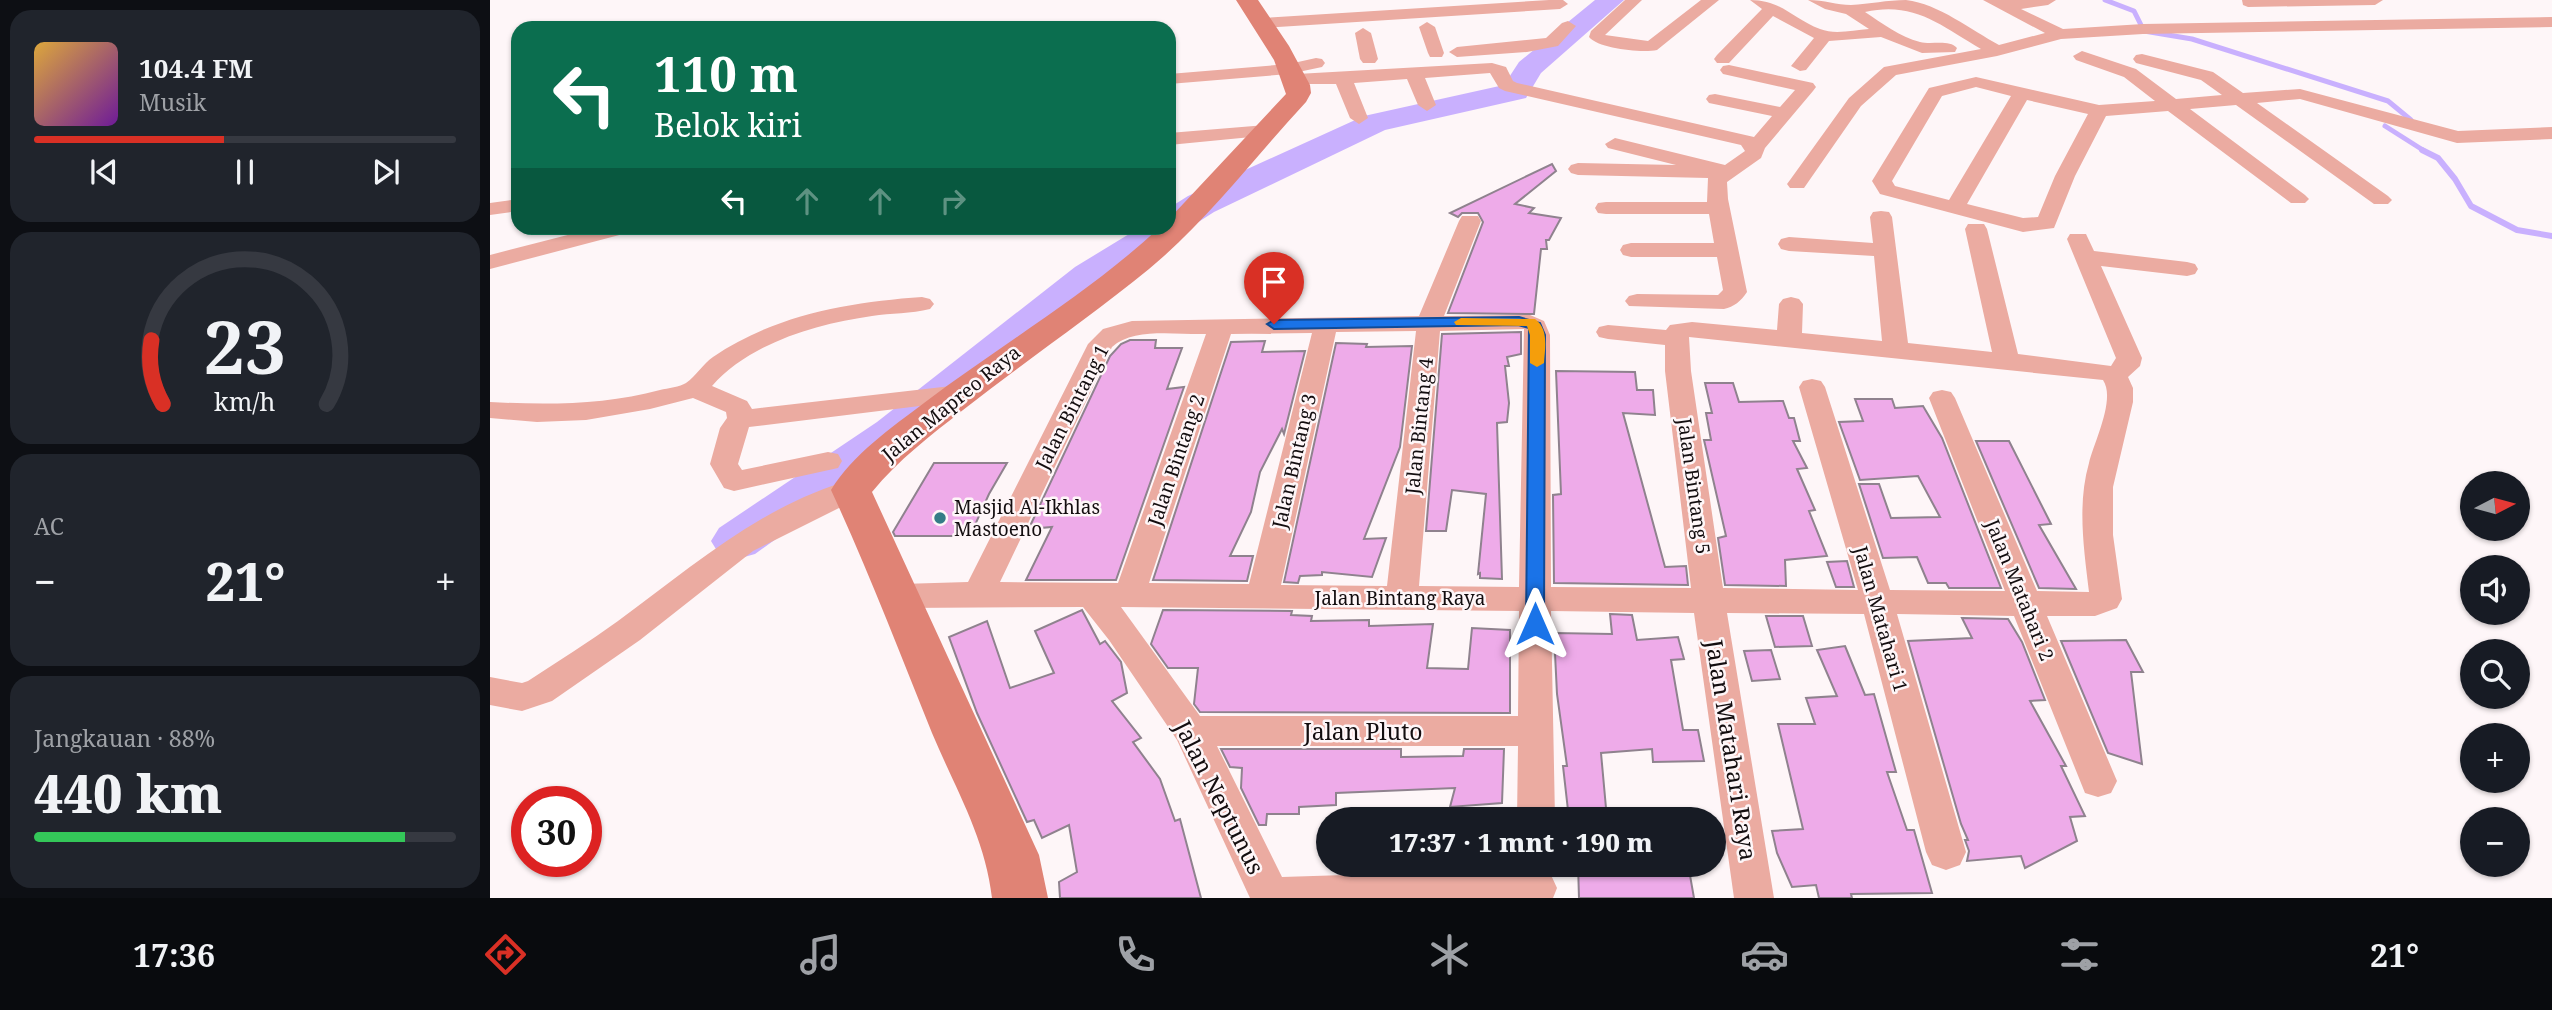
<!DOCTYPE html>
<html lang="id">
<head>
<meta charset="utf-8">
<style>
  :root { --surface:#171b24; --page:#20242c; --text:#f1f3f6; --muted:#9ea1a6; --line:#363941; --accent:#d93025 }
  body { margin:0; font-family:"Noto Serif",serif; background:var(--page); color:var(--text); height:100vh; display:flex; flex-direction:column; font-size:26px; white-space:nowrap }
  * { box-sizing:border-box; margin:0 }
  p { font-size:23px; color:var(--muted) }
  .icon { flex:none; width:38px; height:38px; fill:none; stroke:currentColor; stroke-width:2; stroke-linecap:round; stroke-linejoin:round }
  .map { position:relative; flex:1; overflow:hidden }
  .drawer { display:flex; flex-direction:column; gap:10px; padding:10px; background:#0d0f14; width:490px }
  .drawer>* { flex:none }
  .top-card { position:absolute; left:21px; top:21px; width:665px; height:214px; border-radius:21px; box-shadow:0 2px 5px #0004; background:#0b6e4f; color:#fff; overflow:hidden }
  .needle { width:46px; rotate:84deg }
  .fabs { position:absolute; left:1970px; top:471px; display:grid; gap:14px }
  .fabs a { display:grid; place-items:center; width:70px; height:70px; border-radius:50%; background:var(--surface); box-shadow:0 2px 5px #0004; font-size:35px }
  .speed { position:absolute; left:21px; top:786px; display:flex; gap:14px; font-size:35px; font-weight:700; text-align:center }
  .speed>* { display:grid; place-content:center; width:91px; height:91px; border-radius:50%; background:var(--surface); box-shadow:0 2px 5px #0004; line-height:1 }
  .speed .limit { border:10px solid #d22; background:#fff; color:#111 }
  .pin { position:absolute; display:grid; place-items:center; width:60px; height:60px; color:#fff; margin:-72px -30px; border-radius:50% 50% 50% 0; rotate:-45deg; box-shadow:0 0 7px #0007 }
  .pin .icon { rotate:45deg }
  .me { position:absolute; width:77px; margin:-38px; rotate:0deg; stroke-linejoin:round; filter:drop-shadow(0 0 5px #0008) }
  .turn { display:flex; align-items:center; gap:24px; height:147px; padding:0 28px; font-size:32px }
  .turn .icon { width:91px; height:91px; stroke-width:2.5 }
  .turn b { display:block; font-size:49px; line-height:60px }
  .lanes { display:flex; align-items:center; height:66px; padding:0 28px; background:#0003; justify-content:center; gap:35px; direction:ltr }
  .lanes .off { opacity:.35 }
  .big { font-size:52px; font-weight:800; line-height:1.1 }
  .drawer .tile { flex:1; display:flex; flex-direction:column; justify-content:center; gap:10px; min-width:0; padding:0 24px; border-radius:21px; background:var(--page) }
  .drawer .dial { align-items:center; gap:0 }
  .dial svg { height:182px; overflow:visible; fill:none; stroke:var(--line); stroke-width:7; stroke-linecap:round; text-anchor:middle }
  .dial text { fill:var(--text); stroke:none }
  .song { display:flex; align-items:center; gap:21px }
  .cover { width:84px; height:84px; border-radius:10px; background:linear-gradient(135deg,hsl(40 70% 55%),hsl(280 70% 35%)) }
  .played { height:7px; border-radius:4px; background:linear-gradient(90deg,var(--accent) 45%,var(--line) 45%) }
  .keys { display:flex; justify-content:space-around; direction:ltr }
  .heat { display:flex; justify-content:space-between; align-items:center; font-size:38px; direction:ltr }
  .charge { height:10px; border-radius:5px; background:linear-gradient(90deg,#34c759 88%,var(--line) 0) }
  .trip { position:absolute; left:826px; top:807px; width:410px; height:70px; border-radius:35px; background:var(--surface); box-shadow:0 2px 5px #0004; font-weight:800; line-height:70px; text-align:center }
  .tabs { display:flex; height:112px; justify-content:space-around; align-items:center; background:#090b0e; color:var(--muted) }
  .tabs .icon { width:49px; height:49px }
  .tabs .current { color:var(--accent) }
  .tabs b { font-size:32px; color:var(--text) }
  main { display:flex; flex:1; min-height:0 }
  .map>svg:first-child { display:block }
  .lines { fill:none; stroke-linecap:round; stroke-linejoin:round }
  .stream-far1 { stroke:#c9b0fe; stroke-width:5 }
  .stream { stroke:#c9b0fe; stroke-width:6 }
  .river { fill:#c9b0fe; fill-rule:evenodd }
  .building { fill:#eeabe9; stroke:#8f828e; stroke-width:2 }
  .street { fill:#ebaba1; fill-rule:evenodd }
  .secondary { fill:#e08375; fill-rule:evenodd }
  .route { fill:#1a73e8; stroke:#114b97; stroke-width:2 }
  .slow { fill:#f59e0b }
  .poi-dot { fill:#357c87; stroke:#fef6f8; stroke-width:2.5 }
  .labels { text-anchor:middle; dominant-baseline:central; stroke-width:5; stroke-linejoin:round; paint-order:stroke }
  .street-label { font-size:19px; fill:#130d0f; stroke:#fef6f8 }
  .poi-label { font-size:19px; fill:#130d0f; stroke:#fef6f8; text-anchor:start }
  .near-street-label { font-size:23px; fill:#130d0f; stroke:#fef6f8 }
</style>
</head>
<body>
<main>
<section class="drawer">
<div class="tile">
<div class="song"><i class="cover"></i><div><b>104.4 FM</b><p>Musik</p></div></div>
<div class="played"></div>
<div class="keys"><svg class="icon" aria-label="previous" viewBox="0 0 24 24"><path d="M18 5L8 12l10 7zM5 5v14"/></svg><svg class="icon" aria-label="pause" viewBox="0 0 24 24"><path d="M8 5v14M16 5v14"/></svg><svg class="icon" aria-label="next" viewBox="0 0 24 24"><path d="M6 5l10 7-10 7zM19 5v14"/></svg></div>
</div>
<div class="tile dial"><svg viewBox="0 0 100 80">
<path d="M14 69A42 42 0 1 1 86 69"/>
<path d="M14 69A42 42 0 0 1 9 41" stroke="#d93025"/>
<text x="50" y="56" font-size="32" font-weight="700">23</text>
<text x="50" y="72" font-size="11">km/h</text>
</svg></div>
<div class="tile"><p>AC</p>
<div class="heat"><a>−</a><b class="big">21°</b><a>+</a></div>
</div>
<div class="tile"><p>Jangkauan · 88%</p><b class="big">440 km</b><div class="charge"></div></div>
</section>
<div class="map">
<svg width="2062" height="898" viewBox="0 0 2062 898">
  <rect width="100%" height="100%" fill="#fef6f8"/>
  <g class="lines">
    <g class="stream-far1">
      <path d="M1615 0 1644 11 1654 31 1702 39 1898 101 1921 120"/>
      <path d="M1895 126 1936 152"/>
    </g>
    <path class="stream" d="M1932 150 1948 158 1965 179 1981 206 2027 230 2062 236"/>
    <path class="river" d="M1105 0H1134L1051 73 1036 98 895 130 724 212 613 283 419 444 265 554 247 559 229 554 221 541 229 528 387 422 585 267 649 228H679V208L698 196 874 116 1014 85 1029 62Z"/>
  </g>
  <g class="building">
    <path d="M1062 164 1066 171 1025 204 1044 208 1039 213 1071 218 1059 240H1056L1057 249H1051L1044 314 958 313 993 222 988 213H972L968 217 960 213Z"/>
    <path d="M1031 332V354L1017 357 1019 366H1015L1019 403 1017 422 1007 423 1012 579 990 578V573L988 574 996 494 962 490 956 531H936L952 334Z"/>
    <path d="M640 340H666L665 348H692L677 389 694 387 626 580H536L562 527 539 529 541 524 620 356 631 344Z"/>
    <path d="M775 341 772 352 815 351 794 434 792 429 770 472 761 512 740 556H763L757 581 663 580 741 342Z"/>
    <path d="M846 343 877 344 876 347 922 346 910 447 874 539 896 538 882 577 832 572V575L810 576 808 583 794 582Z"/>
    <path d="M1066 371 1145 372 1147 390H1163L1165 415 1133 413 1175 567 1196 566 1198 585 1064 583 1063 495 1071 494Z"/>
    <path d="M1215 383H1243L1249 402 1293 401 1299 418H1304L1310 441H1303L1317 468 1307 469 1325 510 1319 511 1337 556 1295 560 1296 586 1235 585 1228 538 1236 536 1214 440H1221L1216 413H1222Z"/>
    <path d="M1365 399H1402L1405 408 1433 406 1452 438 1511 588H1459L1456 583H1438L1427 557 1393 558 1369 484H1389L1401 518 1450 517 1428 476 1370 480 1349 422 1373 421Z"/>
    <path d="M1486 441H1519L1561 524 1549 525 1586 589 1549 588Z"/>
    <path d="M444 463H517L499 494 480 536H405L403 532Z"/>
    <path d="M1357 561 1364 587H1346L1337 562Z"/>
    <path d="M592 610 610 644 615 641 631 662 637 693 622 701 651 738 643 742 670 779 685 821 690 819 711 898H570L569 882 587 872 579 825 552 838 544 820 537 822 487 713 459 637 497 621 520 688 564 673 545 631Z"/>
    <path d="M673 610 802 611 801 615 822 616 821 621 879 620V626L943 624 937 668 978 669 982 628 1020 630V713L710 712 704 704 708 668H678L661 644Z"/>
    <path d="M1120 614 1142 615 1147 640 1188 637 1194 659 1181 660 1193 730H1208L1214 761 1163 762 1162 749 1111 753 1117 819H1079L1073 766H1077L1067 694 1064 633 1122 634Z"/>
    <path d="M1276 616H1313L1322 646 1285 647Z"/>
    <path d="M1472 618 1518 619 1532 642 1555 700 1540 701 1576 766H1571L1595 816 1580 817 1587 841 1535 868 1531 856 1477 861 1479 851 1475 840H1478L1471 824 1418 641 1482 638Z"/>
    <path d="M1636 640 1653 672H1641L1652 764 1618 753 1571 641Z"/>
    <path d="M1355 646 1375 695 1384 694 1406 772H1397L1417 830H1424L1442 893 1361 894 1362 898H1329L1326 885 1302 887 1287 853 1282 831 1313 829 1288 724H1325L1316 698 1347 696 1327 650Z"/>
    <path d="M1281 650 1290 679 1262 681 1254 651Z"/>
    <path d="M731 749H911V757L973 756 974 749H1014L1012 803 960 807 965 788 846 793V805L809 807V814H777L776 825H769L751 788 752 768 740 767Z"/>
    <path d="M1088 864H1198L1204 898H1089Z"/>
  </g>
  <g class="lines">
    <g class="street">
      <path d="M1059 0H1073L1078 4 1070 9 773 28 765 23 773 18Z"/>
      <path d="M1135 0H1152L1115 35 1158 41 1211 0H1229L1167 50C1152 53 1109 49 1099 37L1101 31Z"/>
      <path d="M1260 0C1292 0 1303 19 1330 29 1345 35 1363 30 1379 29L1356 14 1335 9 1318 0C1334 0 1347 5 1361 5 1380 4 1397 0 1416 0 1449 4 1481 30 1509 45L1555 33 1493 0H1566L1558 5 1531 9 1573 29 1653 24 2062 17V27L1653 34 1571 39 1507 56 1406 75 1371 106 1314 188H1300L1297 184 1300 180 1359 98 1394 67 1491 49C1450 25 1424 1 1375 12 1392 23 1410 37 1430 42 1442 45 1459 39 1467 48L1465 52 1432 53 1391 37 1339 41 1316 70 1310 71 1301 66 1324 38 1283 16 1239 63H1227L1224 59 1227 55 1272 9Z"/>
      <path d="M1752 0H1893L1885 5 1758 7 1753 5Z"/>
      <path d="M1078 21 1086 26 1068 46 1037 52 967 57 959 52 967 47 1056 38 1072 23Z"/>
      <path d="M937 22 945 27 954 53 952 57H940L938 53 929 27Z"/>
      <path d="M873 28 881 33 888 59 885 63H873L870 59 865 33Z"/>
      <path d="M1592 51 1646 69 1686 99 1732 95 1711 80 1646 63 1643 59 1646 55 1652 54 1723 72 1753 93 1810 89 1968 131 2062 127V139L1967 143 1810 99 1767 103 1898 196 1902 200 1898 204H1884L1746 105 1700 109 1815 195 1819 199 1815 203H1801L1678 111 1616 116 1585 176 1564 228 1533 232 1390 194 1382 181 1439 88 1486 77 1609 105 1665 101 1634 77 1586 60 1583 56ZM1486 87 1521 96 1459 200 1405 186 1402 181 1452 96ZM1537 100 1598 114 1565 176 1548 217 1533 218 1477 204Z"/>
      <path d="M826 58 832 59 835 63 832 67 799 74 679 84V74L799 64Z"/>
      <path d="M1002 63 1016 67 1023 81 1027 83 1264 137 1282 116 1219 103 1216 99 1219 95 1225 94 1290 107 1305 90 1233 74 1230 70 1233 66 1239 65 1323 83 1326 87 1323 91 1275 148 1271 158 1237 182 1238 199 1257 292C1251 301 1244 307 1234 309L1139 306 1135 301 1139 296 1147 294 1228 295 1233 290 1227 257H1141L1133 255 1130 250 1133 245 1141 243H1224L1219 214H1116L1108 213 1105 208 1108 203 1116 202H1217L1218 178 1088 175 1081 173 1078 169 1081 165 1088 163 1186 165 1118 148 1115 144 1125 138 1235 165 1255 151 1251 145 1015 91 1009 88 1000 73 935 78 946 105 937 111 928 105 917 79 864 83 878 118 869 124 860 118 846 84H807L798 79 807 74Z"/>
      <path d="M776 125 786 131 783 135 679 145V133Z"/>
      <path d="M28 199V211L0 215V203Z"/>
      <path d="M1391 211 1399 212 1402 217 1418 343 1502 352 1475 229 1478 224H1494L1497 229 1528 354 1621 366 1626 358 1577 239 1580 234H1596L1604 251 1697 262 1705 264 1708 269 1705 274 1697 276 1611 266 1652 358 1650 366 1638 377 1643 388V402L1623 487V535L1632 599 1627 608 1605 616H1557L1627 781 1621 793 1608 797 1595 793 1524 616 1407 614 1476 852 1470 865 1456 870 1442 865 1436 852 1374 614 1237 613 1284 898H1244L1204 613 1061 611 1065 819H1027L1028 746H727L792 877 1047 869 1061 875 1067 888 1063 898H760L687 740 619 640 593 607 411 608 400 605 395 596 400 587 411 584 478 582 598 344 613 329 642 321 929 316 969 221 972 216H988L991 221 954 316 1040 315 1054 321 1060 335 1061 587 1201 588 1175 371V345L1118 339 1109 337 1106 332 1109 327 1118 325 1176 330 1180 325 1202 322 1287 330 1289 304 1293 299 1301 297 1309 299 1313 304 1312 333 1392 341 1384 256 1299 251 1291 249 1288 244 1291 239 1299 237 1383 243 1380 217 1383 212ZM1034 329 1029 587 929 586 950 331ZM926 331 897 586 791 585 846 332ZM822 333 759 584 659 583 741 334ZM716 334 628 583 510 582 622 347C644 327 687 335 716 334ZM1199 337 1613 380C1626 399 1604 442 1599 463 1587 504 1594 550 1599 592L1547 591 1465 398 1461 392 1452 390 1443 392 1439 398 1515 591 1400 590 1335 387 1331 381 1322 379 1313 381 1309 387 1368 590 1233 588 1201 371ZM631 607 1029 611 1028 716H710Z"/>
      <path d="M105 228H140L137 233 0 269V255Z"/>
      <path d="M432 297 440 299 444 304 440 309C421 314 401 313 382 316 326 324 260 343 222 386L257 401 262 409 470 385 479 387 483 393 479 399 470 401 259 427 248 464 252 470 338 452 348 454 352 461 348 468 244 491 234 488 220 464 230 428 237 418 236 412 203 398 160 409 96 420 47 422 0 418V402C57 405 115 405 170 390 178 388 190 387 196 383 206 376 213 364 223 357 284 315 360 302 432 297Z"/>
      <path d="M361 480 371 483 376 490 371 497 263 551 150 640 62 701 32 711 0 705V677L32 683 38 681C68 661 99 642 128 621 202 567 270 506 361 480Z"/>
    </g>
    <path class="secondary" d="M746 0H768L799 46 820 85 821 93 816 102C764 158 718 220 659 269 599 318 534 362 473 410 441 435 408 460 382 492L549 855 558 898H502C495 837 465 788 442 733 409 651 378 570 341 490 363 454 401 428 434 403 512 344 598 294 669 228H679V219L796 94 784 60Z"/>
  </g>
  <path class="route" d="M1029 317 1050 323 1055 335 1054 624 1052 629 1045 631 1038 629 1036 624 1039 328 1028 325 784 329 777 324 784 320Z"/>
  <path class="slow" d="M971 318 1045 319C1059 329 1055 348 1054 363L1047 367 1040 363V335L1037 326 966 325 964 322Z"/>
  <circle class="poi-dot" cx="450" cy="518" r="7"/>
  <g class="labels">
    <g class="street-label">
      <text transform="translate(461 403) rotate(-39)">Jalan Mapreo Raya</text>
      <text transform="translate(582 407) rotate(-63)">Jalan Bintang 1</text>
      <text transform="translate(929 426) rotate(-84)">Jalan Bintang 4</text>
      <text transform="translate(686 460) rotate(-71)">Jalan Bintang 2</text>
      <text transform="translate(804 461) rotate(-77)">Jalan Bintang 3</text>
      <text transform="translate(1204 486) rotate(82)">Jalan Bintang 5</text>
      <text transform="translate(1530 590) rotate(68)">Jalan Matahari 2</text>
      <text x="910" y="598">Jalan Bintang Raya</text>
      <text transform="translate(1391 619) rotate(74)">Jalan Matahari 1</text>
    </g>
    <g class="poi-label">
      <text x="464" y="507">Masjid Al-Ikhlas<tspan x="464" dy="22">Mastoeno</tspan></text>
    </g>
    <g class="near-street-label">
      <text x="873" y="731">Jalan Pluto</text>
      <text transform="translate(1242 750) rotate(81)">Jalan Matahari Raya</text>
      <text transform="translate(730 797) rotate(63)">Jalan Neptunus</text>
    </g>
  </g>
</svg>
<div class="fabs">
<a><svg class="needle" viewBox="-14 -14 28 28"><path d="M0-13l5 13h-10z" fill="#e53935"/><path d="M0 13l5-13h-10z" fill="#9ea1a6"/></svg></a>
<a><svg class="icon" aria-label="sound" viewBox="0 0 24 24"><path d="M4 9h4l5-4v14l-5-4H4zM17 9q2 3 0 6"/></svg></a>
<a><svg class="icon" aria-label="search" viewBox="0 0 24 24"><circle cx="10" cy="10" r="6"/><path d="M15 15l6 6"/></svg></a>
<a>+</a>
<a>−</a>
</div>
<div class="speed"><div class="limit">30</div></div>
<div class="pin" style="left:784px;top:324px;background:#d93025"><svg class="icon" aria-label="arrive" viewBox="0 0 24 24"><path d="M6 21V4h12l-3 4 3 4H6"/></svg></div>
<svg class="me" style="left:1045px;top:624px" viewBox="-20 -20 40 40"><path d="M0-17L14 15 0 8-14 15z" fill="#1a73e8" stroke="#fff" stroke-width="4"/></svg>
<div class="trip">17:37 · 1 mnt · 190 m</div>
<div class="top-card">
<div class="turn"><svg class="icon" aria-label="left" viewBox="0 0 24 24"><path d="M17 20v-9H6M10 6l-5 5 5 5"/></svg><div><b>110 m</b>Belok kiri</div></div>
<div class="lanes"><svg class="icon" aria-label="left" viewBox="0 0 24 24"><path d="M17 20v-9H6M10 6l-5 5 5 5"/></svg><svg class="icon off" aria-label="ahead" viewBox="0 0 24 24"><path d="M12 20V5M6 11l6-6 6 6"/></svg><svg class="icon off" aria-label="ahead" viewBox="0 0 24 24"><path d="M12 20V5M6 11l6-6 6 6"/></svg><svg class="icon off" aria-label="right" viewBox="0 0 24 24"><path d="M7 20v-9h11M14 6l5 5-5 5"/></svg></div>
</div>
</div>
</main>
<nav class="tabs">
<b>17:36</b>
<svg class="icon current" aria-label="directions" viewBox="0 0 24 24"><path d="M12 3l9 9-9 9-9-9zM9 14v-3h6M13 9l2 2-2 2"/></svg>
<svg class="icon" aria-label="music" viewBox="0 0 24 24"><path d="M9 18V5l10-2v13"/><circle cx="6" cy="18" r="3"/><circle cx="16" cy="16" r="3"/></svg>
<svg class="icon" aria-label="phone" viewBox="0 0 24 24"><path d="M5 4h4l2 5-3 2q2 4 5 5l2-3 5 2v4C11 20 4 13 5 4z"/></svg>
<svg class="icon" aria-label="climate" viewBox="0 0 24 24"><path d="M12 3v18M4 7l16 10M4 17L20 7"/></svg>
<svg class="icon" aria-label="car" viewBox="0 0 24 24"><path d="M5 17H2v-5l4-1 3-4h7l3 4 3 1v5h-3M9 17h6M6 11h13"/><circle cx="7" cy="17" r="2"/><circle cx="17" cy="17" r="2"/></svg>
<svg class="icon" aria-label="filters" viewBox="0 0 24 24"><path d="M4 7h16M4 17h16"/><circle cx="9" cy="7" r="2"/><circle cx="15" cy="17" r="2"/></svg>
<b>21°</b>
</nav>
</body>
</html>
